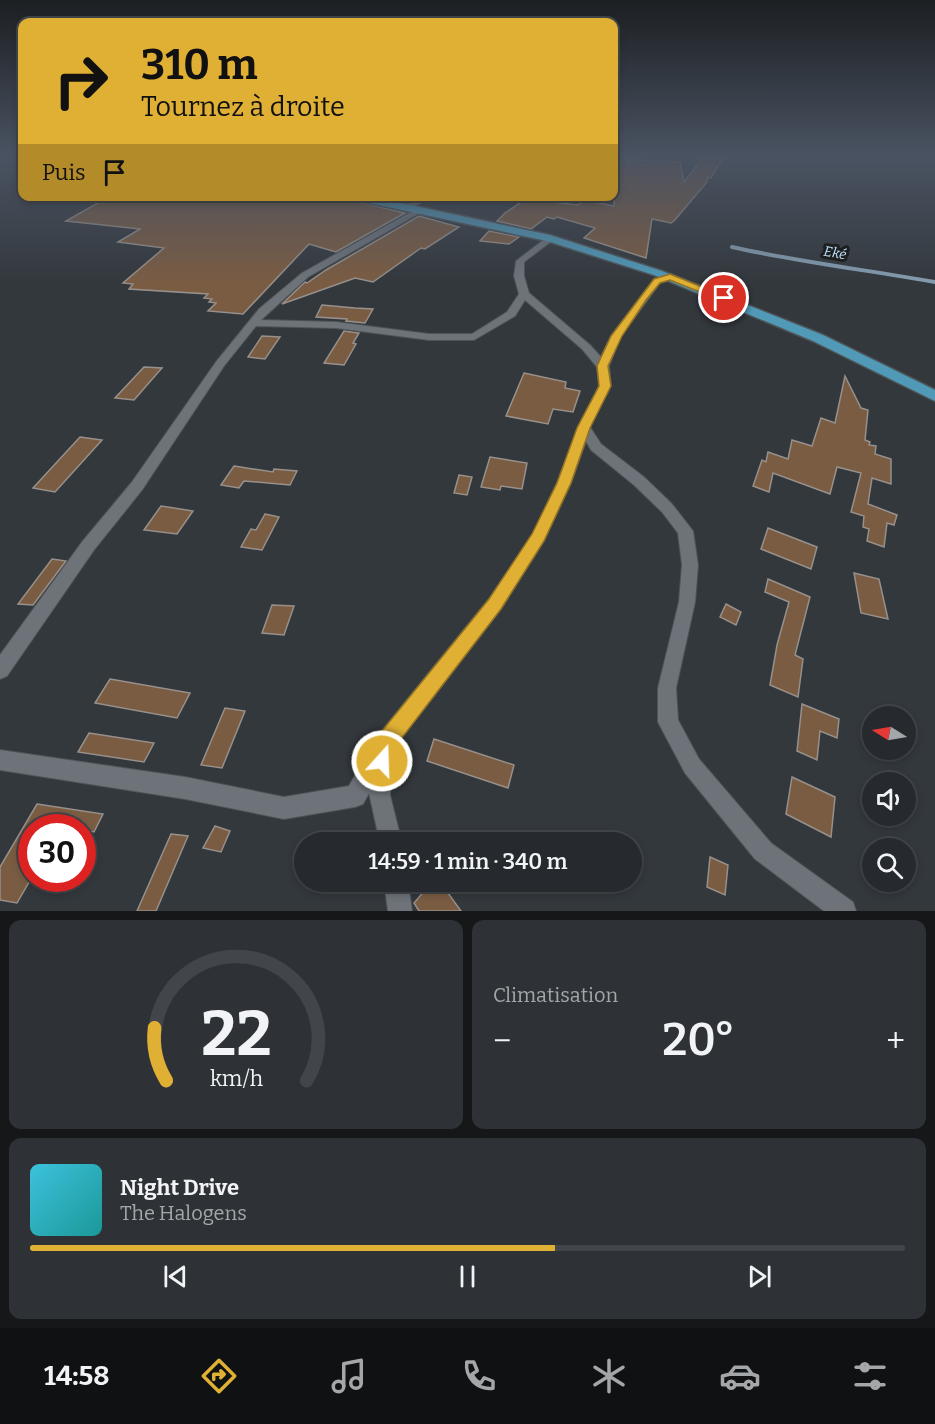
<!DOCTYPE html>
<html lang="fr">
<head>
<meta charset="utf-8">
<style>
  :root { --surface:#262a2e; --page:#2e3236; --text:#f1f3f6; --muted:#a4a7aa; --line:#42464a; --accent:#e0b034 }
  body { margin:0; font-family:Bitter,serif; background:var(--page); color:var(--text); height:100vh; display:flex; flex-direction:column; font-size:22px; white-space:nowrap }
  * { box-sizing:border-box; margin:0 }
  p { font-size:20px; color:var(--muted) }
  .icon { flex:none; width:33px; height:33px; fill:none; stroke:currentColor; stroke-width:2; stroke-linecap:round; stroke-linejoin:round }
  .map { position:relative; height:911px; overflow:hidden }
  .drawer { display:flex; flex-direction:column; gap:9px; padding:9px; background:#151719; flex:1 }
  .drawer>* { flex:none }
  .top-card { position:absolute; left:18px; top:18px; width:600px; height:183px; border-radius:12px; box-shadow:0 3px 9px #0003,0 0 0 2px var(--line); background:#e0b034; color:#111; overflow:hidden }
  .needle { width:39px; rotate:281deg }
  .fabs { position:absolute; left:862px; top:706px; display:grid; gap:12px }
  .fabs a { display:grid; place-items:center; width:54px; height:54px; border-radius:50%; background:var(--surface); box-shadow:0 3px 9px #0003,0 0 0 2px var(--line); font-size:30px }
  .speed { position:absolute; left:18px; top:814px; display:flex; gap:12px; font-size:30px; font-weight:700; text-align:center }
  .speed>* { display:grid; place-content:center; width:78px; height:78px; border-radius:50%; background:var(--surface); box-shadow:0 3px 9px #0003,0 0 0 2px var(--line); line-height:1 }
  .speed .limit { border:9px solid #d22; background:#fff; color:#111 }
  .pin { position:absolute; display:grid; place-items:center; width:51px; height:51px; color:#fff; margin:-26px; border:3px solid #fff; border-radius:50%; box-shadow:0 2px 6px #0007 }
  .me { position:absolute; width:66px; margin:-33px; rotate:20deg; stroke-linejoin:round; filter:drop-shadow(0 0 4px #0008) }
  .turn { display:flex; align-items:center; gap:21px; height:126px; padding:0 24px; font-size:27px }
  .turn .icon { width:78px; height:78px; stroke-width:2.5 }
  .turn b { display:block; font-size:42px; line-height:51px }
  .then { display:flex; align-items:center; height:57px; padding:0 24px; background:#0003; gap:12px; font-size:22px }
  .big { font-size:45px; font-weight:600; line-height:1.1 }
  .drawer .tile { flex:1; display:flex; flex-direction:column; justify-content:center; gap:9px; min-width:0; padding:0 21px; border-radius:12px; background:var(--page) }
  .drawer .dial { align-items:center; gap:0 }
  .dial svg { height:156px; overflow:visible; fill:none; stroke:var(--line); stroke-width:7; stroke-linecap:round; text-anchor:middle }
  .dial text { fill:var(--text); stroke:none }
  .song { display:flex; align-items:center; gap:18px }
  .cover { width:72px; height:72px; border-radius:9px; background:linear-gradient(135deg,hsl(190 70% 55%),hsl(180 70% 35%)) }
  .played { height:6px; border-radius:3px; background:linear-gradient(90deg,var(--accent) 60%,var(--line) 60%) }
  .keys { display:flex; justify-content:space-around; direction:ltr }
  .heat { display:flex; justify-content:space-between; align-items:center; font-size:33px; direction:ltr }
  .drawer .tiles { flex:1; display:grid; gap:9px; grid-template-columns:1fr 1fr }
  .tile:last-child { grid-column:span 2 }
  .trip { position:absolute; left:294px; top:832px; width:348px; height:60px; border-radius:30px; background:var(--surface); box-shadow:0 3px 9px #0003,0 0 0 2px var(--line); font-weight:600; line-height:60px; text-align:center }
  .tabs { display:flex; height:96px; justify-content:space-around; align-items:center; background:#0f1112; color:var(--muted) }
  .tabs .icon { width:42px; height:42px }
  .tabs .selected { color:var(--accent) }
  .tabs b { font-size:27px; color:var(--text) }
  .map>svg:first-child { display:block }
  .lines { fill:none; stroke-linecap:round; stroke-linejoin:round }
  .stream { stroke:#849bae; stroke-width:4 }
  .building { fill:#7a5c43; stroke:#97908b; stroke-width:1.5 }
  .minor-casing { stroke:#4e5457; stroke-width:2 }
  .primary-casing { stroke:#4e5457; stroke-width:3 }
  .minor { fill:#6d7379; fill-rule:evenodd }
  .primary { fill:#5099b7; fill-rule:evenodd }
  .route { fill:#e0b034; stroke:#927222; stroke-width:1.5 }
  .labels { text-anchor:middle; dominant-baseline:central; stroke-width:6; stroke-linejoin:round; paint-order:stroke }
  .far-water-label { font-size:14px; font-style:italic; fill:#c3e4ff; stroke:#1d1f21 }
</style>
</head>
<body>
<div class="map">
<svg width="935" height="911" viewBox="0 0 935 911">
  <rect width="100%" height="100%" fill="#33383d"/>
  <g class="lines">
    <path class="stream" d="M732 247C799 262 867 270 935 282"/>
  </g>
  <g class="building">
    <path d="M704 156H724L711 178 707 177V182L674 221 671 223 652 219 646 258 584 238 595 228 557 217 554 219 547 217 531 229 497 221 505 213 526 199 578 205 584 200 614 206V159L680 162 684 182Z"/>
    <path d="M110 196H334L405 213 336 252 309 244 243 314 208 311 216 303 209 302 212 299 204 298 208 294 129 289 133 284 123 283 164 248 118 242 140 229 66 221Z"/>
    <path d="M419 216 459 227 425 249 421 248 373 282 355 278 282 304 305 282 307 283 326 270Z"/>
    <path d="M489 231 519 237 509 244 480 241Z"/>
    <path d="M322 305 355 308 373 309 365 323 346 321 347 319 316 317Z"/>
    <path d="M344 331 359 333 353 343 356 344 344 365 324 363Z"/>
    <path d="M262 336 280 337 265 359 248 357Z"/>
    <path d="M144 367 162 368 134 400 115 398Z"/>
    <path d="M524 373 566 382 565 388 580 391 573 412 553 409 548 424 506 416Z"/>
    <path d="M845 376 861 408 868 410 865 440 870 442 869 445 876 446 875 454 891 459V484L872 478 868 504 897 515 894 525 887 523 884 547 867 541 869 529 863 527 864 516 851 512 861 473 837 467 830 494 773 473 769 492 753 486 762 460 766 462 768 452 788 459 792 440 812 446 821 418 835 423Z"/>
    <path d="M80 437 102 440 55 492 33 488Z"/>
    <path d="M490 457 527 463 522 489 501 486 500 490 481 487Z"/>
    <path d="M234 466 273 472 274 469 297 471 290 485 244 481 239 488 221 485Z"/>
    <path d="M459 475 472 477 467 495 454 493Z"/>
    <path d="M161 506 193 511 177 534 144 530Z"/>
    <path d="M265 514 279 517 262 550 241 547 251 529 256 530Z"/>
    <path d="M768 528 817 547 811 569 761 549Z"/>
    <path d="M52 559 66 561 33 605 18 604Z"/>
    <path d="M854 573 879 579 888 619 861 613Z"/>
    <path d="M768 579 810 597 795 655 803 659 798 697 770 685 777 645 789 602 765 592Z"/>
    <path d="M726 604 741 612 736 625 720 617Z"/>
    <path d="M272 605 294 606 284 635 262 633Z"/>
    <path d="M110 679 190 693 177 718 95 703Z"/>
    <path d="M802 704 839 719 837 738 820 731 817 760 797 751Z"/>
    <path d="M225 708 245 711 222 768 201 765Z"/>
    <path d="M89 733 154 743 144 762 78 752Z"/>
    <path d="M434 739 514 765 508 788 427 761Z"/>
    <path d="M792 777 835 797 831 837 786 814Z"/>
    <path d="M37 804 103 814 94 832 60 825 59 828H32V877L17 903 0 900V867Z"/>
    <path d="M215 826 230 831 221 852 203 848Z"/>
    <path d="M171 834 188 836 156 911H137Z"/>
    <path d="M710 857 728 865 725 895 707 887Z"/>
    <path d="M432 882H440L461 911H419L414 903Z"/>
  </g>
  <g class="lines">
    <defs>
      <g id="minor">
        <path d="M424 196H434L409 209 402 207Z"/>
        <path d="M420 207 424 209 423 211 308 277 261 320 336 322 429 334H472L507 312 519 294 514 276 516 261 550 235 553 236V240L524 262V276L529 293 590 345 601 357 611 336 654 279 673 275V279L660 283 621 336 609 366 611 386 590 427 601 444 644 477 672 504 693 531 698 565 695 602 676 688 678 720 699 759 771 843 853 902 856 911H824L755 859 685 773 658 722V688L679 602 682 565 678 533 662 512 634 485 591 450 586 441 571 483 544 541 501 609 394 748 390 795 402 843H380L369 793 363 804 355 807 284 819 185 799 0 770V750L185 777 284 797 349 786 377 737 489 599 533 534 557 483 578 427 599 386 597 367 582 349 525 300 515 316 474 340H429L336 328 256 326 224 366 142 490 94 550 7 676 0 679V655L82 542 132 482 216 362 259 309 302 273Z"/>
        <path d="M384 882H408L412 911H388Z"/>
      </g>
      <path id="primary" d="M336 196H359L406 204 550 235 662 271 823 335 935 390V401L813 341 654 275 547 241Z"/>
    </defs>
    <use href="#minor" class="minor-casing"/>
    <use href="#primary" class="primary-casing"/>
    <use href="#minor" class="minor"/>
    <use href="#primary" class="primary"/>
  </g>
  <linearGradient id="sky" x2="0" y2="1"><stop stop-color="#1c1f22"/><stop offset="0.55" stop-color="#4a5362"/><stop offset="1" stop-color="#4a5362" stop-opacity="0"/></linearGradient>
  <rect width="935" height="283" fill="url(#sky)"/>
  <path class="route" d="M670 274 729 298 720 300 670 280 660 283 646 300 622 336 608 366 611 386 590 428 571 483 544 541 501 609 394 748 390 769 382 772 375 769 372 761 377 737 489 599 532 534 557 483 577 428 599 386 597 366 611 336 654 279Z"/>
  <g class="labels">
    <g class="far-water-label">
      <text transform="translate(835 253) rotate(10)">Eké</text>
    </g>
  </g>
</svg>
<div class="fabs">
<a><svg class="needle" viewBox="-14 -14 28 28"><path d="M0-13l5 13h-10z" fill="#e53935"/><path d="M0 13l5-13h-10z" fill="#a4a7aa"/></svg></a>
<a><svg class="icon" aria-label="sound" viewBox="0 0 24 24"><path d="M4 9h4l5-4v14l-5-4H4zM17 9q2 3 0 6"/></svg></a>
<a><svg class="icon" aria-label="search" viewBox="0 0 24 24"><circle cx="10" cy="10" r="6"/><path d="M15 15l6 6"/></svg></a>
</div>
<div class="speed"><div class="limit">30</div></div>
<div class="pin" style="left:724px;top:298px;background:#d93025"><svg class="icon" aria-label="arrive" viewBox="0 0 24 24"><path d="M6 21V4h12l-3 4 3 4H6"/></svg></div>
<svg class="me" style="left:382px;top:761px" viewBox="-20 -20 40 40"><circle r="17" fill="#e0b034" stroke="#fff" stroke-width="3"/><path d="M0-11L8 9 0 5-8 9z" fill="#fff"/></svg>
<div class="trip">14:59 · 1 min · 340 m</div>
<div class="top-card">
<div class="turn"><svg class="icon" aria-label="right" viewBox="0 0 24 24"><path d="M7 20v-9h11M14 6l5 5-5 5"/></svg><div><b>310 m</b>Tournez à droite</div></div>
<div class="then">Puis<svg class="icon" aria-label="arrive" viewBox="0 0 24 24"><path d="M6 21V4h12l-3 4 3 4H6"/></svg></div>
</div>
</div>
<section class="drawer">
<div class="tiles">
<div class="tile dial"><svg viewBox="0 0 100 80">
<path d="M14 69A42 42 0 1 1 86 69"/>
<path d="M14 69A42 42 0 0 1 8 42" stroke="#e0b034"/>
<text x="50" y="56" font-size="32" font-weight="700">22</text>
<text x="50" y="72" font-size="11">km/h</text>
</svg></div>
<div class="tile"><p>Climatisation</p>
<div class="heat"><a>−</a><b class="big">20°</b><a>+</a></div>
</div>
<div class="tile">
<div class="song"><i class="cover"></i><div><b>Night Drive</b><p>The Halogens</p></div></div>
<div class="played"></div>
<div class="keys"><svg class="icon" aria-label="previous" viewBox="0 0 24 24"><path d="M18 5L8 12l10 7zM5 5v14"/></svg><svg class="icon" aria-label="pause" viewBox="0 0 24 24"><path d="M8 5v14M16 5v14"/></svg><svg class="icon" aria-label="next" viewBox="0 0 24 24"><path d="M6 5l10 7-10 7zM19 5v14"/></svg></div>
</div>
</div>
</section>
<nav class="tabs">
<b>14:58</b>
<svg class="icon selected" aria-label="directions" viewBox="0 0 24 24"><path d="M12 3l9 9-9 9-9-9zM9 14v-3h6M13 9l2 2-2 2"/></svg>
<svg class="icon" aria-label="music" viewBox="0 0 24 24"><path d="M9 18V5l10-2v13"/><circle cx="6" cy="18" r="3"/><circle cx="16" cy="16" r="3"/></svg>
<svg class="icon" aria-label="phone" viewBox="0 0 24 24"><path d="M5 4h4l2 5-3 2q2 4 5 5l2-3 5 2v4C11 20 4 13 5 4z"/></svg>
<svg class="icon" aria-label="climate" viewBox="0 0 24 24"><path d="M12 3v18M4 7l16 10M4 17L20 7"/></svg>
<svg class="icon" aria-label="car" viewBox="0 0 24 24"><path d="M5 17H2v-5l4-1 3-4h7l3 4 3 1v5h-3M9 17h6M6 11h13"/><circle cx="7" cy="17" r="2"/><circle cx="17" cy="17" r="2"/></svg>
<svg class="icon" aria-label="filters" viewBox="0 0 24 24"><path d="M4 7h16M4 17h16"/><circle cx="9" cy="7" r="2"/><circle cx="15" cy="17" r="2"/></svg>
</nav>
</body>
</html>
